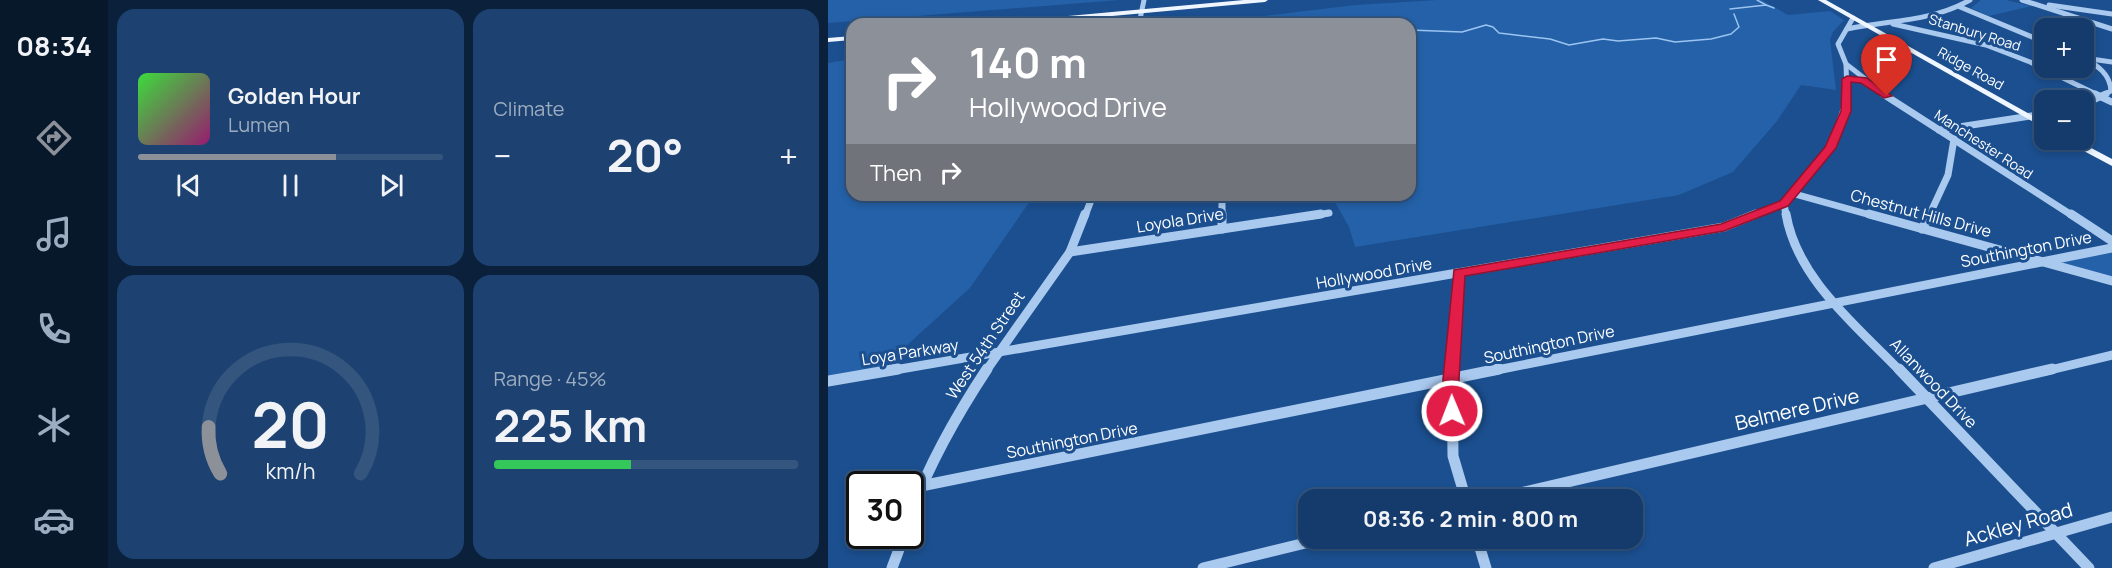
<!DOCTYPE html>
<html lang="en">
<head>
<meta charset="utf-8">
<style>
  :root { --surface:#143b6b; --page:#1d4271; --text:#f1f3f6; --muted:#9dadc1; --line:#33557e; --accent:#8c9099 }
  body { margin:0; font-family:Manrope,sans-serif; background:var(--page); color:var(--text); height:100vh; display:flex; flex-direction:column; font-size:22px; white-space:nowrap }
  * { box-sizing:border-box; margin:0 }
  p { font-size:20px; color:var(--muted) }
  .icon { flex:none; width:33px; height:33px; fill:none; stroke:currentColor; stroke-width:2; stroke-linecap:round; stroke-linejoin:round }
  .map { position:relative; flex:1; overflow:hidden }
  .panel { display:flex; flex-direction:column; gap:9px; padding:9px; background:#0b203b; width:720px }
  .panel>* { flex:none }
  .guide { position:absolute; left:18px; top:18px; width:570px; height:183px; border-radius:18px; box-shadow:0 3px 9px #0003,0 0 0 2px var(--line); background:#8c9099; color:#fff; overflow:hidden }
  .fabs { position:absolute; left:1206px; top:18px; display:grid; gap:12px }
  .fabs a { display:grid; place-items:center; width:60px; height:60px; border-radius:12px; background:var(--surface); box-shadow:0 3px 9px #0003,0 0 0 2px var(--line); font-size:30px }
  .speed { position:absolute; left:18px; top:471px; display:flex; gap:12px; font-size:30px; font-weight:700; text-align:center }
  .speed>* { display:grid; place-content:center; width:78px; height:78px; border-radius:50%; background:var(--surface); box-shadow:0 3px 9px #0003,0 0 0 2px var(--line); line-height:1 }
  .speed .limit { border:3px solid #111; border-radius:9px; background:#fff; color:#111 }
  .pin { position:absolute; display:grid; place-items:center; width:51px; height:51px; color:#fff; margin:-62px -26px; border-radius:50% 50% 50% 0; rotate:-45deg; box-shadow:0 0 6px #0007 }
  .pin .icon { rotate:45deg }
  .me { position:absolute; width:66px; margin:-33px; rotate:359deg; stroke-linejoin:round; filter:drop-shadow(0 0 4px #0008) }
  .turn { display:flex; align-items:center; gap:21px; height:126px; padding:0 24px; font-size:27px }
  .turn .icon { width:78px; height:78px; stroke-width:2.5 }
  .turn b { display:block; font-size:42px; line-height:51px }
  .then { display:flex; align-items:center; height:57px; padding:0 24px; background:#0003; gap:12px; font-size:22px }
  .big { font-size:45px; font-weight:700; line-height:1.1 }
  .panel .tile { flex:1; display:flex; flex-direction:column; justify-content:center; gap:9px; min-width:0; padding:0 21px; border-radius:18px; background:var(--page) }
  .panel .dial { align-items:center; gap:0 }
  .dial svg { height:156px; overflow:visible; fill:none; stroke:var(--line); stroke-width:7; stroke-linecap:round; text-anchor:middle }
  .dial text { fill:var(--text); stroke:none }
  .song { display:flex; align-items:center; gap:18px }
  .cover { width:72px; height:72px; border-radius:9px; background:linear-gradient(135deg,hsl(120 70% 55%),hsl(320 70% 35%)) }
  .played { height:6px; border-radius:3px; background:linear-gradient(90deg,var(--accent) 65%,var(--line) 65%) }
  .keys { display:flex; justify-content:space-around; direction:ltr }
  .heat { display:flex; justify-content:space-between; align-items:center; font-size:33px; direction:ltr }
  .charge { height:9px; border-radius:4px; background:linear-gradient(90deg,#34c759 45%,var(--line) 0) }
  .panel .tiles { flex:1; display:grid; gap:9px; grid-template-columns:repeat(2,1fr) }
  .trip { position:absolute; left:470px; top:489px; width:345px; height:60px; border-radius:18px; background:var(--surface); box-shadow:0 3px 9px #0003,0 0 0 2px var(--line); font-weight:700; line-height:60px; text-align:center }
  main { display:flex; flex:1; min-height:0 }
  .menu { display:flex; flex-direction:column; width:108px; justify-content:space-around; align-items:center; background:#08182b; color:var(--muted) }
  .menu .icon { width:42px; height:42px }
  .menu .current { color:var(--accent) }
  .menu b { font-size:27px; color:var(--text) }
  .map>svg:first-child { display:block }
  .green { fill:#2461a8 }
  .lines { fill:none; stroke-linecap:round; stroke-linejoin:round }
  .stream { stroke:#9cc4f0; stroke-width:1.5 }
  .minor-far3 { stroke:#a9c9ee; stroke-width:5 }
  .minor-far2 { stroke:#a9c9ee; stroke-width:7 }
  .minor-far1 { stroke:#a9c9ee; stroke-width:9 }
  .minor { stroke:#a9c9ee; stroke-width:11 }
  .major { fill:#f0f6ff; fill-rule:evenodd }
  .route { fill:#e11d48; stroke:#92132f; stroke-width:1.5 }
  .labels { text-anchor:middle; dominant-baseline:central; stroke-width:6; stroke-linejoin:round; paint-order:stroke }
  .far-street-label { font-size:14px; fill:#fff; stroke:#1b4f8f }
  .street-label { font-size:16px; fill:#fff; stroke:#1b4f8f }
  .near-street-label { font-size:20px; fill:#fff; stroke:#1b4f8f }
</style>
</head>
<body>
<main>
<nav class="menu">
<b>08:34</b>
<svg class="icon current" aria-label="directions" viewBox="0 0 24 24"><path d="M12 3l9 9-9 9-9-9zM9 14v-3h6M13 9l2 2-2 2"/></svg>
<svg class="icon" aria-label="music" viewBox="0 0 24 24"><path d="M9 18V5l10-2v13"/><circle cx="6" cy="18" r="3"/><circle cx="16" cy="16" r="3"/></svg>
<svg class="icon" aria-label="phone" viewBox="0 0 24 24"><path d="M5 4h4l2 5-3 2q2 4 5 5l2-3 5 2v4C11 20 4 13 5 4z"/></svg>
<svg class="icon" aria-label="climate" viewBox="0 0 24 24"><path d="M12 3v18M4 7l16 10M4 17L20 7"/></svg>
<svg class="icon" aria-label="car" viewBox="0 0 24 24"><path d="M5 17H2v-5l4-1 3-4h7l3 4 3 1v5h-3M9 17h6M6 11h13"/><circle cx="7" cy="17" r="2"/><circle cx="17" cy="17" r="2"/></svg>
</nav>
<section class="panel">
<div class="tiles">
<div class="tile">
<div class="song"><i class="cover"></i><div><b>Golden Hour</b><p>Lumen</p></div></div>
<div class="played"></div>
<div class="keys"><svg class="icon" aria-label="previous" viewBox="0 0 24 24"><path d="M18 5L8 12l10 7zM5 5v14"/></svg><svg class="icon" aria-label="pause" viewBox="0 0 24 24"><path d="M8 5v14M16 5v14"/></svg><svg class="icon" aria-label="next" viewBox="0 0 24 24"><path d="M6 5l10 7-10 7zM19 5v14"/></svg></div>
</div>
<div class="tile"><p>Climate</p>
<div class="heat"><a>−</a><b class="big">20°</b><a>+</a></div>
</div>
<div class="tile dial"><svg viewBox="0 0 100 80">
<path d="M14 69A42 42 0 1 1 86 69"/>
<path d="M14 69A42 42 0 0 1 8 45" stroke="#8c9099"/>
<text x="50" y="56" font-size="32" font-weight="700">20</text>
<text x="50" y="72" font-size="11">km/h</text>
</svg></div>
<div class="tile"><p>Range · 45%</p><b class="big">225 km</b><div class="charge"></div></div>
</div>
</section>
<div class="map">
<svg width="1284" height="568" viewBox="0 0 1284 568">
  <rect width="100%" height="100%" fill="#1b4f8f"/>
  <g class="green">
    <path d="M0 0H292L0 23Z"/>
    <path d="M609 0H934L960 15 1002 11 1016 20 1005 32 1002 40 1008 90 973 85 949 121 905 172 851 195 527 247 521 227 503 195H582V24H371L527 5Z"/>
    <path d="M1153 0H1178L1204 6 1161 16 1143 8Z"/>
    <path d="M24 59V195H204L202 201 142 288 55 367 0 376V63Z"/>
    <path d="M1284 248V281L1213 261Z"/>
  </g>
  <g class="lines">
    <g class="stream">
      <path d="M929 0 938 5"/>
      <path d="M902 9 938 5 946 8"/>
      <path d="M491 24 501 20 511 24H539"/>
      <path d="M582 30 634 32 658 25 665 27 671 33 722 39 741 45 775 39 790 41 828 38 847 42 883 39 903 34 911 27 906 14"/>
    </g>
    <g class="minor-far3">
      <path d="M1194 0 1284 29"/>
      <path d="M1221 5 1284 14"/>
      <path d="M1132 7 1216 42"/>
      <path d="M311 24 316 0"/>
      <path d="M1065 24 1158 45 1202 62 1270 95"/>
      <path d="M1019 29C1062 20 1103 22 1142 0"/>
      <path d="M1256 58C1270 66 1282 74 1283 91L1275 95"/>
      <path d="M1263 59 1284 62"/>
      <path d="M1018 64 1058 95"/>
      <path d="M1019 95 1018 64 1010 44 1025 18"/>
    </g>
    <g class="minor-far2">
      <path d="M1055 94 1245 216"/>
      <path d="M1267 94 1284 102"/>
      <path d="M1256 104 1278 94"/>
      <path d="M1111 130 1216 114"/>
      <path d="M963 193 1046 216"/>
      <path d="M394 195V216"/>
      <path d="M956 203 958 216"/>
      <path d="M257 216 265 195"/>
      <path d="M483 216 501 213"/>
      <path d="M924 216 956 203 1003 148 1019 101V94"/>
      <path d="M1101 216 1120 175 1126 139"/>
    </g>
    <g class="minor-far1">
      <path d="M394 214V229"/>
      <path d="M958 214C969 279 1028 325 1072 371"/>
      <path d="M1041 214 1284 281"/>
      <path d="M1243 214 1284 241"/>
      <path d="M1094 229 1102 214"/>
      <path d="M242 252 493 214"/>
      <path d="M61 371 896 227 928 214"/>
      <path d="M158 371 242 252 257 214"/>
      <path d="M624 371 631 273"/>
      <path d="M664 371 1284 248"/>
      <path d="M1218 371 1284 355"/>
    </g>
    <g class="minor">
      <path d="M624 369 625 456 638 500"/>
      <path d="M1071 369 1261 568"/>
      <path d="M0 381 70 369"/>
      <path d="M93 486 671 369"/>
      <path d="M662 500 1224 369"/>
      <path d="M82 516C101 463 128 416 159 369"/>
      <path d="M649 538 658 568"/>
      <path d="M64 568 76 536"/>
      <path d="M375 568 498 538"/>
      <path d="M1106 568 1284 517"/>
    </g>
    <g class="major">
      <path d="M416 0H440L437 2 197 24H171L174 22Z"/>
      <path d="M990 0H998L1216 122V128Z"/>
      <path d="M24 36V40L0 42V38Z"/>
      <path d="M1238 140H1248L1284 159V166L1239 142Z"/>
    </g>
  </g>
  <path class="route" d="M1019 76 1039 78 1064 96 1056 98 1033 83 1023 82V111L1008 148 960 206 896 231 637 276 631 379 632 411 630 415 624 417 618 415 616 411 615 379 626 270 893 224 952 201 997 147 1013 111 1014 79Z"/>
  <g class="labels">
    <g class="far-street-label">
      <text transform="translate(1147 32) rotate(17)">Stanbury Road</text>
      <text transform="translate(1143 68) rotate(29)">Ridge Road</text>
      <text transform="translate(1156 144) rotate(33)">Manchester Road</text>
    </g>
    <g class="street-label">
      <text transform="translate(1093 213) rotate(15)">Chestnut Hills Drive</text>
      <text transform="translate(352 220) rotate(-9)">Loyola Drive</text>
      <text transform="translate(1198 249) rotate(-11)">Southington Drive</text>
      <text transform="translate(546 273) rotate(-10)">Hollywood Drive</text>
      <text transform="translate(721 344) rotate(-12)">Southington Drive</text>
      <text transform="translate(157 345) rotate(-56)">West 54th Street</text>
      <text transform="translate(82 352) rotate(-9)">Loya Parkway</text>
      <text transform="translate(1106 383) rotate(46)">Allanwood Drive</text>
      <text transform="translate(244 440) rotate(-11)">Southington Drive</text>
    </g>
    <g class="near-street-label">
      <text transform="translate(969 409) rotate(-13)">Belmere Drive</text>
      <text transform="translate(1190 524) rotate(-16)">Ackley Road</text>
    </g>
  </g>
</svg>
<div class="fabs">
<a>+</a>
<a>−</a>
</div>
<div class="speed"><div class="limit">30</div></div>
<div class="pin" style="left:1059px;top:96px;background:#d93025"><svg class="icon" aria-label="arrive" viewBox="0 0 24 24"><path d="M6 21V4h12l-3 4 3 4H6"/></svg></div>
<svg class="me" style="left:624px;top:411px" viewBox="-20 -20 40 40"><circle r="17" fill="#e11d48" stroke="#fff" stroke-width="3"/><path d="M0-11L8 9 0 5-8 9z" fill="#fff"/></svg>
<div class="trip">08:36 · 2 min · 800 m</div>
<div class="guide">
<div class="turn"><svg class="icon" aria-label="right" viewBox="0 0 24 24"><path d="M7 20v-9h11M14 6l5 5-5 5"/></svg><div><b>140 m</b>Hollywood Drive</div></div>
<div class="then">Then<svg class="icon" aria-label="right" viewBox="0 0 24 24"><path d="M7 20v-9h11M14 6l5 5-5 5"/></svg></div>
</div>
</div>
</main>
</body>
</html>
